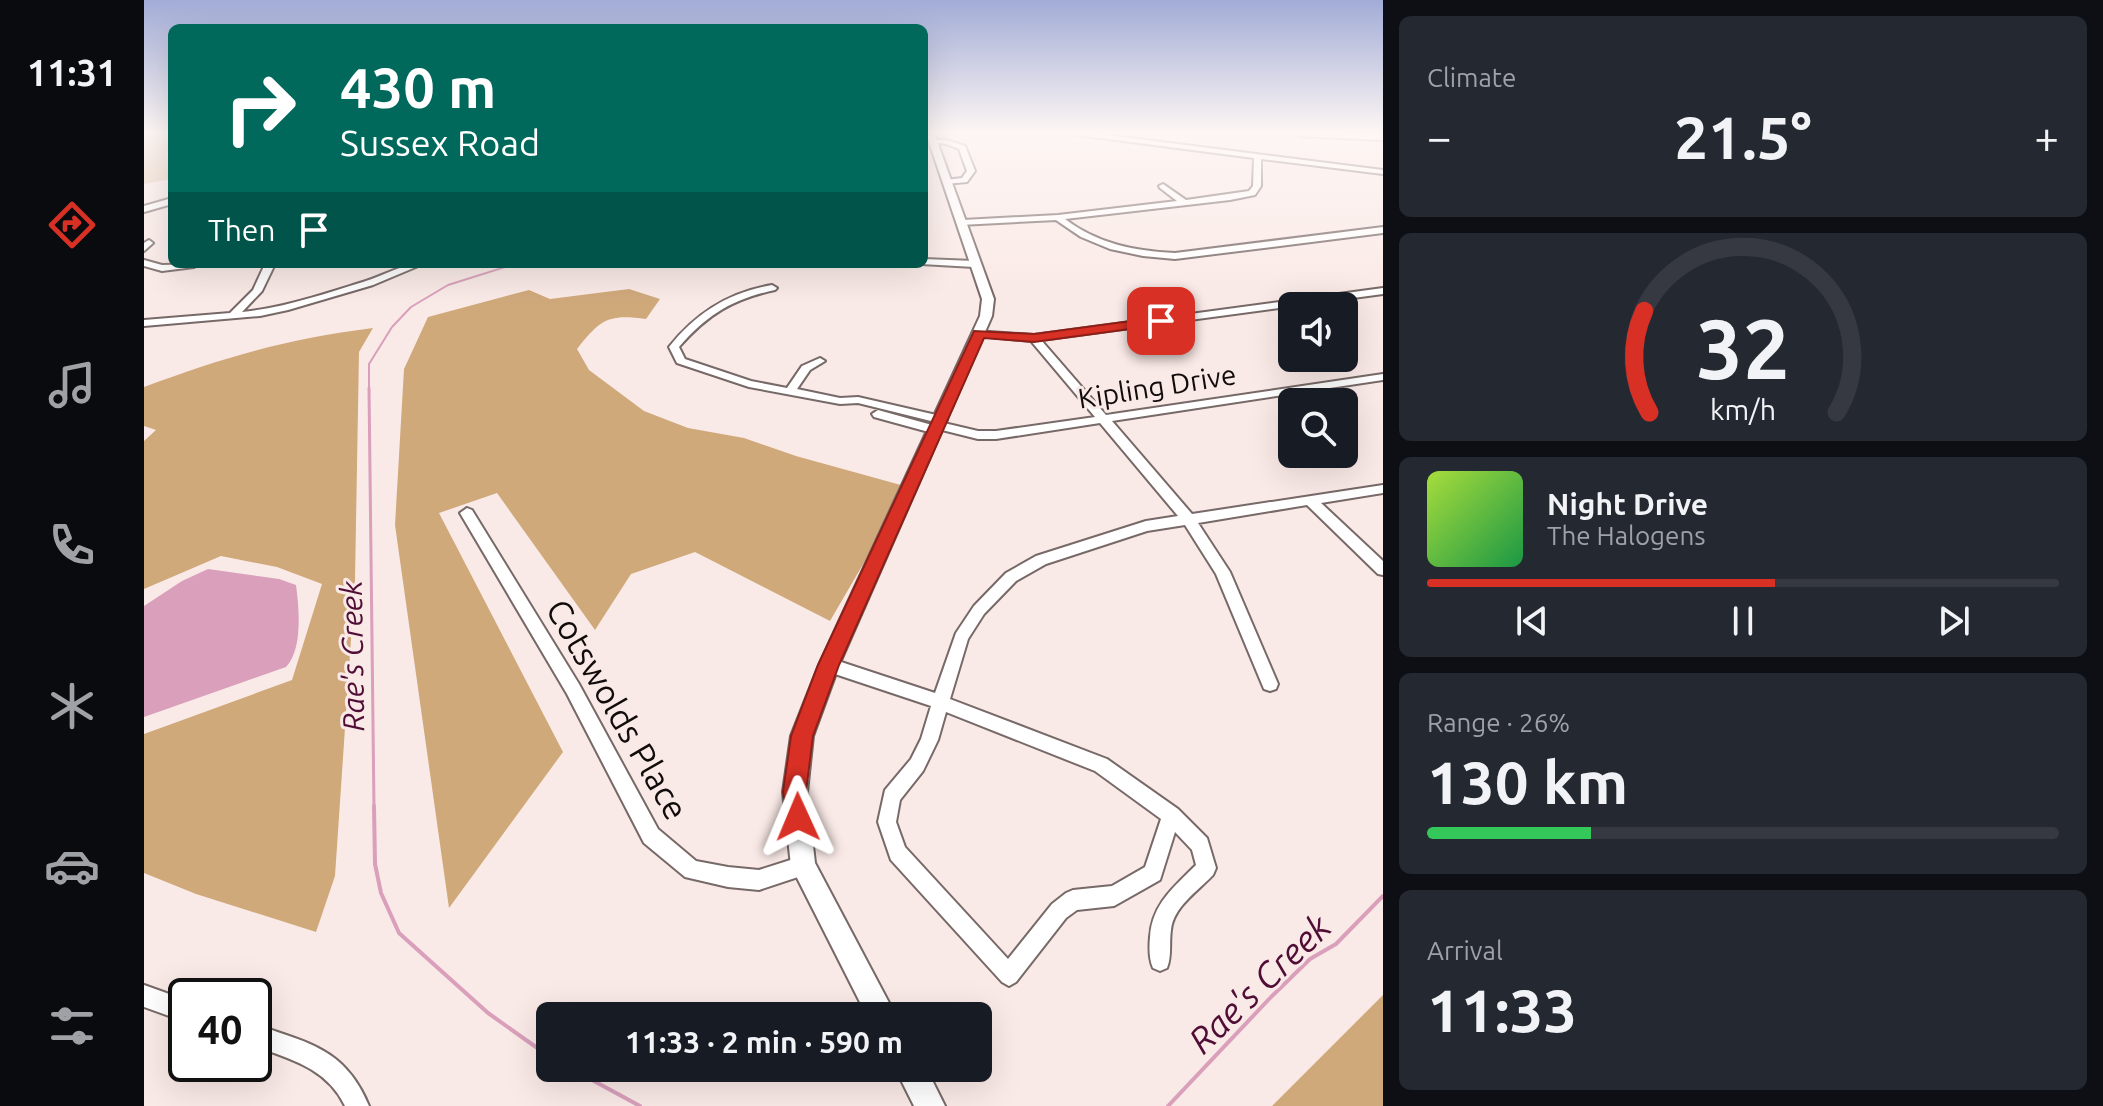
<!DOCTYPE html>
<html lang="en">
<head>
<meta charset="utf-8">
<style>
  :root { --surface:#171b24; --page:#242831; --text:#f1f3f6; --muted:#9ea1a6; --line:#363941; --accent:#d93025 }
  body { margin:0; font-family:Ubuntu,sans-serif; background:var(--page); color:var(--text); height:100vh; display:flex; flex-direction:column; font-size:30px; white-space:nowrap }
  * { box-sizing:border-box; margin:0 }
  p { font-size:26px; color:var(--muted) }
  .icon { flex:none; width:44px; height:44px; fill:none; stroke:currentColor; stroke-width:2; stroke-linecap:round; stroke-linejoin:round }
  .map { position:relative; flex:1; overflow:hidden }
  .drawer { display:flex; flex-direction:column; gap:16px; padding:16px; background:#0d0f14; width:720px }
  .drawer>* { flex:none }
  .banner { position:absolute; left:24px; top:24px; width:760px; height:244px; border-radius:12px; box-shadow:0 8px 32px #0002; background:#00695c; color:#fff; overflow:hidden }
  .controls { position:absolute; left:1134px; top:292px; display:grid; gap:16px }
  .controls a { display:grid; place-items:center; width:80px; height:80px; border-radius:12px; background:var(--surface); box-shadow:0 8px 32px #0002; font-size:40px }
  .speed { position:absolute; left:24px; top:978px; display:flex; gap:16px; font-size:40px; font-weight:700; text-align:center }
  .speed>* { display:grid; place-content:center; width:104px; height:104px; border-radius:50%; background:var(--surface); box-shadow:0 8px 32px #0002; line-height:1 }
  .speed .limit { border:4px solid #111; border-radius:12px; background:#fff; color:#111 }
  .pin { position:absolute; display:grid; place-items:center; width:68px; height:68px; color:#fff; margin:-34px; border-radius:16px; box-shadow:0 4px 12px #0006 }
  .me { position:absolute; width:88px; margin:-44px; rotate:359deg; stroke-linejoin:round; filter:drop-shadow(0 0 6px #0008) }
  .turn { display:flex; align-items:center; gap:28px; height:168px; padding:0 40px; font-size:36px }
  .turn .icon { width:104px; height:104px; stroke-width:2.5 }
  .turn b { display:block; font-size:56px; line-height:68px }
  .then { display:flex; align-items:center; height:76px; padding:0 40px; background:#0003; gap:16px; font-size:30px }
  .big { font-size:60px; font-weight:700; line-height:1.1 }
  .drawer .tile { flex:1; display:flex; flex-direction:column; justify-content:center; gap:12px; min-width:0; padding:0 28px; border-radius:12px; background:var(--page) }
  .drawer .dial { align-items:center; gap:0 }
  .dial svg { height:208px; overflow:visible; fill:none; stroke:var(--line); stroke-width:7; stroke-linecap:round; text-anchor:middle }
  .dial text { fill:var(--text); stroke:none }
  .song { display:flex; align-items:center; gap:24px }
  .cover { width:96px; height:96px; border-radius:12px; background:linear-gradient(135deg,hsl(80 70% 55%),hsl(140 70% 35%)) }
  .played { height:8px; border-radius:4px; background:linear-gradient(90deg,var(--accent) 55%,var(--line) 55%) }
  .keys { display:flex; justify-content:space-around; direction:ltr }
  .heat { display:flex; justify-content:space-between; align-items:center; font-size:44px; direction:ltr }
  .charge { height:12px; border-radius:6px; background:linear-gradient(90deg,#34c759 26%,var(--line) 0) }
  .trip { position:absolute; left:392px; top:1002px; width:456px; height:80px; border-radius:12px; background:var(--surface); box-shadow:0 8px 32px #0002; font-weight:700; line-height:80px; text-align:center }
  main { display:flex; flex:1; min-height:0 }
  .dock { display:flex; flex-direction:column; width:144px; justify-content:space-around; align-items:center; background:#090b0e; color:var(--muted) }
  .dock .icon { width:56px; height:56px }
  .dock .active { color:var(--accent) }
  .dock b { font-size:36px; color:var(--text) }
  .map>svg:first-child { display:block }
  .green { fill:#e2c9ad }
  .forest { fill:#d0a97b }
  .water { fill:#d99fbb }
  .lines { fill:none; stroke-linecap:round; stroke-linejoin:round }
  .stream-far2 { stroke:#d99fbb; stroke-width:2 }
  .stream-far1 { stroke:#d99fbb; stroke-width:3 }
  .stream { stroke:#d99fbb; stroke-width:4 }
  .street-casing { stroke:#776967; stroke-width:4 }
  .secondary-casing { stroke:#776967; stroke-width:4 }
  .street { fill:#fff; fill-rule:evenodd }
  .secondary { fill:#fff; fill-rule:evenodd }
  .route { fill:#d93025; stroke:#8d1f18; stroke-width:2 }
  .labels { text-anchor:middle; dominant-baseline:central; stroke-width:6; stroke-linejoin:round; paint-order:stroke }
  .street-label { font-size:28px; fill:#110c0b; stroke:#faeae7 }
  .water-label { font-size:30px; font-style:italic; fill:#500d36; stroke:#faeae7 }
  .near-street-label { font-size:34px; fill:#110c0b; stroke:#faeae7 }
  .near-water-label { font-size:36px; font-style:italic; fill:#500d36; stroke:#faeae7 }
</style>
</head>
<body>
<main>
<nav class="dock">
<b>11:31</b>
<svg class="icon active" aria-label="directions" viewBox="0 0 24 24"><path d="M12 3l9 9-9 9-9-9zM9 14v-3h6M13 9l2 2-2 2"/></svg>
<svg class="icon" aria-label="music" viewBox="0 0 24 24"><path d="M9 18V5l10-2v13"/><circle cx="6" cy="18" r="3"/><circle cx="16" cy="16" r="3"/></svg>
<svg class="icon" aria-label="phone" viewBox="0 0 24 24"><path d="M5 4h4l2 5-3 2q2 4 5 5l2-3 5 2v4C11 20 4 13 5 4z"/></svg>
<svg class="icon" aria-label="climate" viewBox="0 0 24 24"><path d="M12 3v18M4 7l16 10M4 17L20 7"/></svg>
<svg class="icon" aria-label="car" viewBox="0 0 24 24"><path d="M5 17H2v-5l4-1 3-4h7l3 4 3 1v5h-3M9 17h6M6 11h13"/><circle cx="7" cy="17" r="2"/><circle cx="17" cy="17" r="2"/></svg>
<svg class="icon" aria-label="filters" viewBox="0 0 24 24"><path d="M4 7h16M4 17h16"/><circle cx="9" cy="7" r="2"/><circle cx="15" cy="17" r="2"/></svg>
</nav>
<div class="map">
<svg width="1239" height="1106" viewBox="0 0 1239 1106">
  <rect width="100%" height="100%" fill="#faeae7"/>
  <path class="green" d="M0 133H28V179L0 184Z"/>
  <g class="forest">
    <path d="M485 289 516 299 502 319C464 314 457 319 433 349L445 370 500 411 544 428 600 438 652 456 764 487 686 621 551 552 487 574 451 630 353 493 295 513 419 752 305 908 251 525 260 369 284 317 385 290 406 299Z"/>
    <path d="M229 328 215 352 211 580 191 876 172 932 52 894 0 873V734L148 680 178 584 133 567 77 556 0 589V441L12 430 0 426V387C80 357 143 339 229 328Z"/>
    <path d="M1239 995V1106H1128Z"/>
  </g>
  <path class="water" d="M64 569 135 579 152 585C155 608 159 649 142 667L0 717V606L38 581Z"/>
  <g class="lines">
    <path class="stream-far2" d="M225 390V364L248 327 267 307 304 285 371 264"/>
    <path class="stream-far1" d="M225 388 230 808"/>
    <g class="stream">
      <path d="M230 806 231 864 237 893 255 933 344 1013 406 1057"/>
      <path d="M426 1068 496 1106"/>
      <path d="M1024 1106 1127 997 1166 959 1192 944 1239 896"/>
    </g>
    <defs>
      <g id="street">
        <path d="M930 133H947L1239 170V174L1117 159V186L1111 195 1086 200 921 219C954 244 991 251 1031 253L1239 227V233L1031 259 999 256 966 249 937 237 912 220 816 225V221L819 220 914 215 1033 201 1016 188 1015 186 1019 184 1042 200 1105 191 1109 186 1110 158 933 135Z"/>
        <path d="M787 140H803L821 146 831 171 823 182 801 184V180L818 178 823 171 815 149 802 144 787 142Z"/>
        <path d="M5 240 9 243 0 251V243Z"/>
        <path d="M780 259 830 261 835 264 830 267 777 264H780Z"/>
        <path d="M0 260 18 265 55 264 50 267 18 271 0 266Z"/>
        <path d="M121 264H131L118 291 98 312C139 308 180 294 219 282 239 276 257 264 279 264L229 285 144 310 116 316 0 326V320L86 313 109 290Z"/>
        <path d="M628 285 633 288 631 290C589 299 564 314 535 347L541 359 607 381 643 388 658 366 676 358 681 361 666 370 653 389 696 398 714 397 801 417 803 420 800 423 834 431H852L951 417 887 341 835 336 831 335V331L890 335 1239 288V294L897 340 962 415 1239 374V380L968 421 1048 514 1239 485V493L1177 503 1239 561V575L1234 574 1163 505 1054 523 1086 572 1134 684 1132 689 1126 691 1120 689 1072 574 1041 525 1003 531 902 564 872 581 840 614 824 639 806 699 963 759 1034 809 1063 838 1072 868 1069 875C1054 891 1029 907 1027 930 1025 943 1028 956 1023 968L1016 971 1009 968C1005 959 1005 948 1006 937 1008 904 1030 887 1052 865L1048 850 1031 832 1016 880 970 906 933 910 922 918 872 982 865 986 858 982 747 860 734 822 741 790 767 759 777 739 787 706 679 670 677 665 679 660 685 658 791 693 812 633 830 606 862 573 892 556 1002 521 1034 516 956 423 852 439H834L798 430 792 434 730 417 728 414 734 410 788 425 791 422 714 403 696 404 605 387 533 363 525 347C552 313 585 292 628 285ZM802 712 951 771 1017 819 1001 867 968 886 929 890 922 893 908 904 864 959 761 847 752 822 756 800 779 771 794 740Z"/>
        <path d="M323 508 328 510 435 684 514 829 552 861 584 867 615 870 659 856 666 859 669 866 666 873 615 890 584 887 541 877 500 843 423 694 316 513Z"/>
        <path d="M0 985 42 1000V1022L0 1007Z"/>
        <path d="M110 1024C164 1043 201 1048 225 1106H201C183 1068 146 1059 110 1046Z"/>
      </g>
      <g id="secondary">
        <path d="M782 133H790L850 299 848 316 695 665 669 736 663 792 671 863 752 1016H723L647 866 639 792 647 736 675 665 836 316 838 299Z"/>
        <path d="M1151 133 1239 134V140L1155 136Z"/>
        <path d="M28 198V204L0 212V206Z"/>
        <path d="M751 1068H782L801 1106H770Z"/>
      </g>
    </defs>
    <use href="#street" class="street-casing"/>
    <use href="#secondary" class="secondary-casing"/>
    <use href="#street" class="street"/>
    <use href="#secondary" class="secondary"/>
  </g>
  <linearGradient id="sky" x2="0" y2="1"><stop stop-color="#a2acd6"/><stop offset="0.46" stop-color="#fdf6f4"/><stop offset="1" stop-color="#fdf6f4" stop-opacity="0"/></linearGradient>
  <rect width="1239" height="288" fill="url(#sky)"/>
  <path class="route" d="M1017 317 1024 321 1022 324 890 342 840 338 695 665 669 736 662 792 666 817 662 825 654 828 645 825 639 792 647 736 674 665 830 331 890 334Z"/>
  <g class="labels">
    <g class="street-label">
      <text transform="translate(1013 386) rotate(-9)">Kipling Drive</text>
    </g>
    <g class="water-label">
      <text transform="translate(208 656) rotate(-91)">Rae's Creek</text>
    </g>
    <g class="near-street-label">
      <text transform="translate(474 709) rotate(60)">Cotswolds Place</text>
    </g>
    <g class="near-water-label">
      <text transform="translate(1115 983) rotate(-44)">Rae's Creek</text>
    </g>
  </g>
</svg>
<div class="controls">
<a><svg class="icon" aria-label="sound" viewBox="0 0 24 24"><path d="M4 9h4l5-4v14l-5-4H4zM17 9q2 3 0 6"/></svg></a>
<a><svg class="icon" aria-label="search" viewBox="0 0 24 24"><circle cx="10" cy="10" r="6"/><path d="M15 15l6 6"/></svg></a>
</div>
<div class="speed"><div class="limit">40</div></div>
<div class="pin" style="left:1017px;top:321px;background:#d93025"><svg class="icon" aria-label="arrive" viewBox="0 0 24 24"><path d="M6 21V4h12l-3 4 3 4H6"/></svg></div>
<svg class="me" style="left:654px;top:817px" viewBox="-20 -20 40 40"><path d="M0-17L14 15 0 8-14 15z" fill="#d93025" stroke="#fff" stroke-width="4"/></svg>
<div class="trip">11:33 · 2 min · 590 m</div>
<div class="banner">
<div class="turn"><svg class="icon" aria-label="right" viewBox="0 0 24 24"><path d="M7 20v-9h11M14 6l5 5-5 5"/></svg><div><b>430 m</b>Sussex Road</div></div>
<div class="then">Then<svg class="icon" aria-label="arrive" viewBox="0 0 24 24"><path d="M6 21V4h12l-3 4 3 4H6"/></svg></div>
</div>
</div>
<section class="drawer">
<div class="tile"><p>Climate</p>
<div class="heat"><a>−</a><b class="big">21.5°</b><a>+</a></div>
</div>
<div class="tile dial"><svg viewBox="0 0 100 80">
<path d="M14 69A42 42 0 1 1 86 69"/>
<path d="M14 69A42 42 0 0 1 12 30" stroke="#d93025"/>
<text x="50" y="56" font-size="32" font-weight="700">32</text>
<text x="50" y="72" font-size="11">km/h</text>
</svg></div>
<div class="tile">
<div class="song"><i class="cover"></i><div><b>Night Drive</b><p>The Halogens</p></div></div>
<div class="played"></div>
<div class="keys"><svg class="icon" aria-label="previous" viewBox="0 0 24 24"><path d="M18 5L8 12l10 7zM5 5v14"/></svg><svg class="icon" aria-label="pause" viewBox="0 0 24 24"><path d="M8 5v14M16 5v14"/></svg><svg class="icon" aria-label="next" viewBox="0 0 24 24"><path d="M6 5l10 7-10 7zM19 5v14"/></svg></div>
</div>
<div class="tile"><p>Range · 26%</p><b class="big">130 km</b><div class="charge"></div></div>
<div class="tile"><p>Arrival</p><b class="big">11:33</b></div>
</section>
</main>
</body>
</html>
